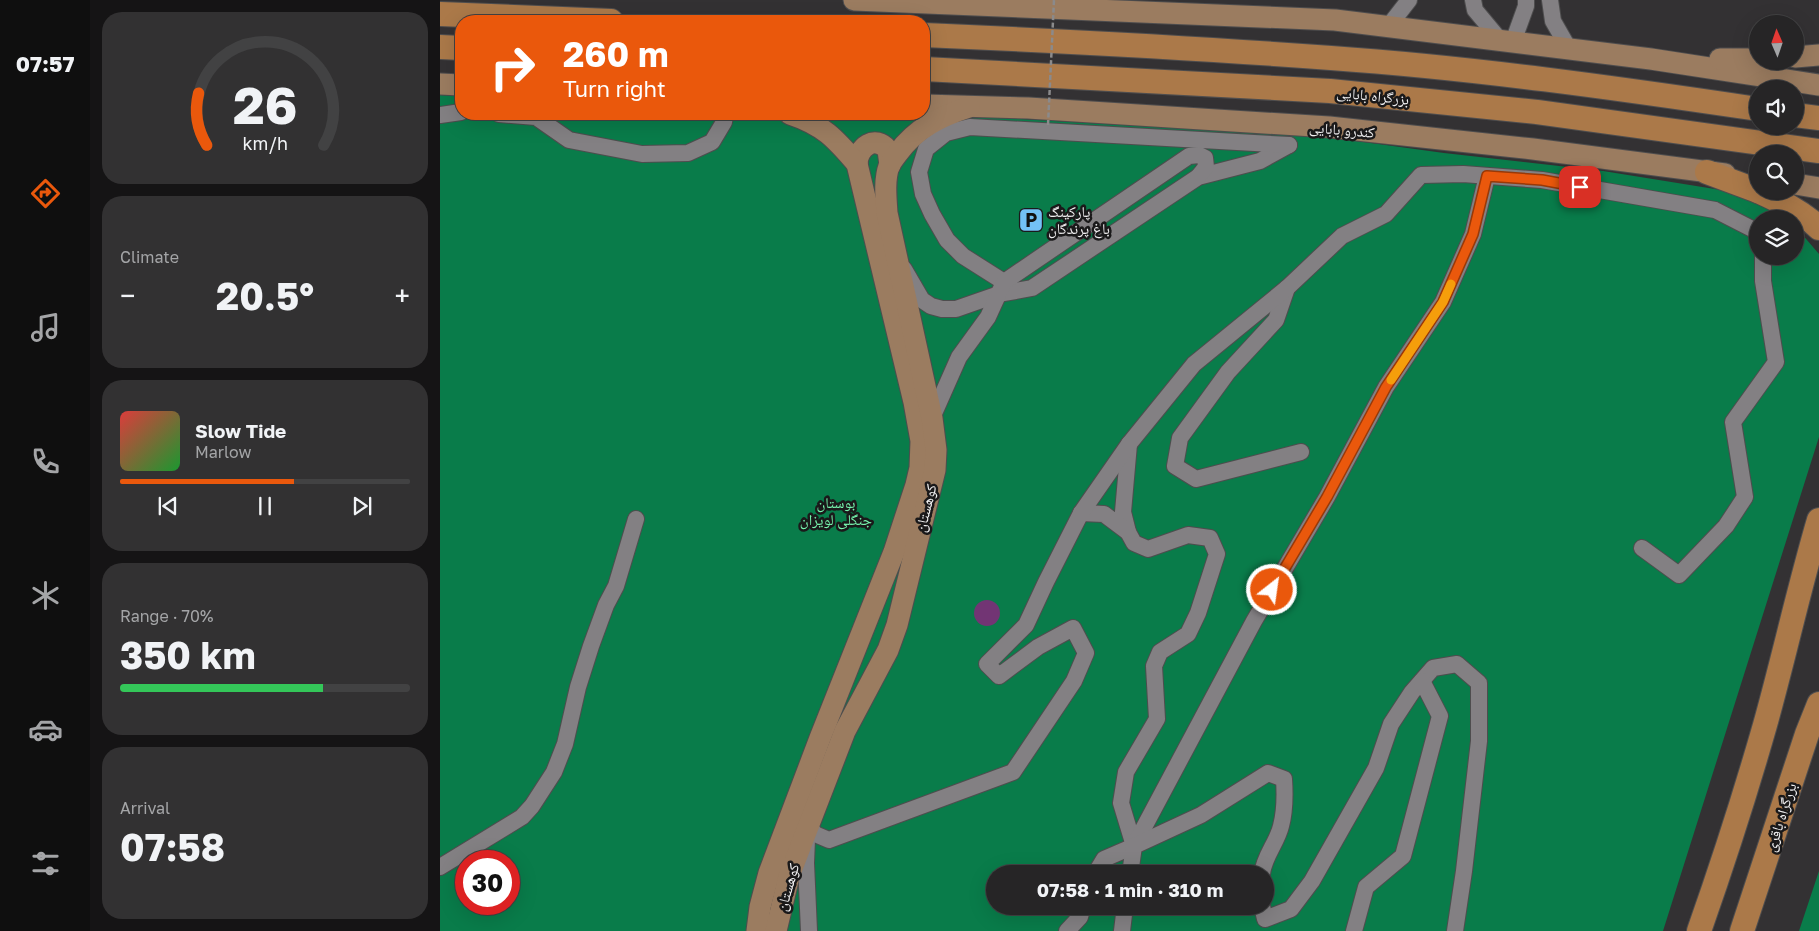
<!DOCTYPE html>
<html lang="en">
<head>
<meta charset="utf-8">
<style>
  :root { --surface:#262526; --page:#323132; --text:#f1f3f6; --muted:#a4a5a7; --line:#424243; --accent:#ea580c }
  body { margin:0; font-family:"Golos Text","Noto Naskh Arabic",sans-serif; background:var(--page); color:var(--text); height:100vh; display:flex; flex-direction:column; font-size:19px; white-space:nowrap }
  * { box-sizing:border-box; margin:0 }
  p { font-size:16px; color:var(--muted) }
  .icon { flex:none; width:28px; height:28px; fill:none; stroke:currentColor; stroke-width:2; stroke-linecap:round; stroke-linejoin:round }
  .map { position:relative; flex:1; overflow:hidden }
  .side { display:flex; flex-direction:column; gap:12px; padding:12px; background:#151415; width:350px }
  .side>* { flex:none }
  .banner { position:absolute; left:15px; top:15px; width:475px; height:105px; border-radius:20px; box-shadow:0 5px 20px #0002,0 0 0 1px var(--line); background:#ea580c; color:#fff; overflow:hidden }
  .needle { width:32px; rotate:358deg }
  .controls { position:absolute; left:1309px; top:15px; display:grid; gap:10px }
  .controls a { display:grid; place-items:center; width:55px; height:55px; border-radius:50%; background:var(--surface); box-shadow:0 5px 20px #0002,0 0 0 1px var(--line); font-size:25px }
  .speed { position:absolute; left:15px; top:850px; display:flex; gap:10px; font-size:25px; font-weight:700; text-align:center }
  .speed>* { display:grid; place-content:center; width:65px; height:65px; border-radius:50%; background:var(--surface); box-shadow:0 5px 20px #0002,0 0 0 1px var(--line); line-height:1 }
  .speed .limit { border:8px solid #d22; background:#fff; color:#111 }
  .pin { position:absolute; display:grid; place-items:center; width:42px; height:42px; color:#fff; margin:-21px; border-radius:10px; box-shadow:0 2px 8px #0006 }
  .me { position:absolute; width:55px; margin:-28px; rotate:30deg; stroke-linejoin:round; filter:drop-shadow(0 0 4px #0008) }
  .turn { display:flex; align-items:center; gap:18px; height:105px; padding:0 25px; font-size:22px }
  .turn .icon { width:65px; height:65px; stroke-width:2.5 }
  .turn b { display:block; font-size:35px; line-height:42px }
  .big { font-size:38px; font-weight:700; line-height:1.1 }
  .side .card { flex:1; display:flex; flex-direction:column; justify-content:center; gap:8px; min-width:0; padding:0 18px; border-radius:20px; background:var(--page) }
  .side .dial { align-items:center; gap:0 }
  .dial svg { height:130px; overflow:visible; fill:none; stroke:var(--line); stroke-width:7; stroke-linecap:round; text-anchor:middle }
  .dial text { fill:var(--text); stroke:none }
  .song { display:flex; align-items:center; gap:15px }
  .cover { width:60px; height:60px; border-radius:8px; background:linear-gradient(135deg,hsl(0 70% 55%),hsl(130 70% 35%)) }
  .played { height:5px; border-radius:2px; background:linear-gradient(90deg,var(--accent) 60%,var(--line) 60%) }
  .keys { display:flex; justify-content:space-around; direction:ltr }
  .heat { display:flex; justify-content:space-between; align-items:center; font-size:28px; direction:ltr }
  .charge { height:8px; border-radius:4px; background:linear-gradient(90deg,#34c759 70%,var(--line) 0) }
  .trip { position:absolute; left:546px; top:865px; width:288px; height:50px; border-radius:25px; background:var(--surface); box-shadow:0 5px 20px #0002,0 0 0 1px var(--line); font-weight:700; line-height:50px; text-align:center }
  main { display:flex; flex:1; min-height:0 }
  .dock { display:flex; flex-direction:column; width:90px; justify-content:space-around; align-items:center; background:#0f0f0f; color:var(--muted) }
  .dock .icon { width:35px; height:35px }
  .dock .active { color:var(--accent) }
  .dock b { font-size:22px; color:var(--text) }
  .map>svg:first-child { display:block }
  .forest { fill:#097c4a; fill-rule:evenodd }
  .building { fill:#723574 }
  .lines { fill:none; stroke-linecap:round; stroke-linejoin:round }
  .minor-casing { stroke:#4e4d4e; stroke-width:18 }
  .major-casing { stroke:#4e4d4e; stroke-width:23 }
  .highway-casing { stroke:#4e4d4e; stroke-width:26 }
  .minor { stroke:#838083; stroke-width:16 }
  .major { stroke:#9b7c60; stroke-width:21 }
  .highway { stroke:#ab7949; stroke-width:24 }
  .path-bridge { stroke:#8b8a8b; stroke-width:2.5; stroke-dasharray:5 2.5; stroke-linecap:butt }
  .route-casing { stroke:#983908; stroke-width:12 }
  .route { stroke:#ea580c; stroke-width:9 }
  .slow { stroke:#f59e0b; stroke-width:9 }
  .labels { text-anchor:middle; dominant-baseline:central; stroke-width:5; stroke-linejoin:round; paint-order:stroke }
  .street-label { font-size:15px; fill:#f1f0f1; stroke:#1a191a }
  .poi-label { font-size:15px; fill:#f1f0f1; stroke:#1a191a; text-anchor:start }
  .park-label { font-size:15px; fill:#77f5ae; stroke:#1a191a }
</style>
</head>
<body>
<main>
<nav class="dock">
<b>07:57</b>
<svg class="icon active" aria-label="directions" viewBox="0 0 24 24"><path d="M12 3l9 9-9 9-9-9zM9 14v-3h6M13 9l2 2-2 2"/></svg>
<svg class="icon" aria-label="music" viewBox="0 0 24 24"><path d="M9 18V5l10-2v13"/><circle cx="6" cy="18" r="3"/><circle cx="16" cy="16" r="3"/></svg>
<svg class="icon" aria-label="phone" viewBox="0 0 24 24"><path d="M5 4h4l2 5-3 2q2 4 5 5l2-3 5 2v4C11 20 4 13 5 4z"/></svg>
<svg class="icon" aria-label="climate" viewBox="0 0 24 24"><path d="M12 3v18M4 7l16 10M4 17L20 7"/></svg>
<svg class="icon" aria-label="car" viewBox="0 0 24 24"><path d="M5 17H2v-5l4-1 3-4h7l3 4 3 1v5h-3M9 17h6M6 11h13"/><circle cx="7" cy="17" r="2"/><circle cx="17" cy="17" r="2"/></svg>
<svg class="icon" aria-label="filters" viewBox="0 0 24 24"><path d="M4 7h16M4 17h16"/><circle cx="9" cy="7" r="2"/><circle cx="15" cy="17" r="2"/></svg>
</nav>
<section class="side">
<div class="card dial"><svg viewBox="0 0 100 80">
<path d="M14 69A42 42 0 1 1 86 69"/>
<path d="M14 69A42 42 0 0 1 9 37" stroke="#ea580c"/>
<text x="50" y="56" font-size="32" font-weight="700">26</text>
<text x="50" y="72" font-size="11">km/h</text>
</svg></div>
<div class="card"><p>Climate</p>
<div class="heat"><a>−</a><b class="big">20.5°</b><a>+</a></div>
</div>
<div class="card">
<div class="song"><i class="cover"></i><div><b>Slow Tide</b><p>Marlow</p></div></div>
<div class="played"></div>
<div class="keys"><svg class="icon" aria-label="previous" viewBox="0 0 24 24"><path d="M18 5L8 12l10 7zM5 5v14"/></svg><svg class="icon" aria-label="pause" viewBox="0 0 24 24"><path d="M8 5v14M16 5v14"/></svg><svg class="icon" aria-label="next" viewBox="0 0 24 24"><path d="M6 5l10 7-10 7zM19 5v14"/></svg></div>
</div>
<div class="card"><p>Range · 70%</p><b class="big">350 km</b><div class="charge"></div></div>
<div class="card"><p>Arrival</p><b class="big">07:58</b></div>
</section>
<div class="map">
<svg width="1379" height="931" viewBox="0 0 1379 931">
  <rect width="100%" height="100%" fill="#333133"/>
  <g class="forest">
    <path d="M0 95 21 96V114H449L528 116 887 137 1004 153 1163 171 1312 195 1344 219H1318V256H1355V226L1379 254V437L1223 931H0ZM26 861H69V904H26ZM555 874H825V906H555Z"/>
    <path d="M1379 871V931H1359Z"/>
  </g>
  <circle class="building" cx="547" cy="613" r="13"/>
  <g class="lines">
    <defs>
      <g id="minor">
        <path d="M1033 0 1035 10 1060 40"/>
        <path d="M1110 0 1113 21 1129 49"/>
        <path d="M948 27 969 0"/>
        <path d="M1073 42 1086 6V0"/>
        <path d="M59 114 96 117 129 140 202 154 248 153 272 142 284 122 285 114"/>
        <path d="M0 115 21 112"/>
        <path d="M464 269 482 300 491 306 502 309H516L559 294 592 288 758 177 820 161 849 145"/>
        <path d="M564 282 523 256 507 240 492 214 483 194 479 172 486 149 506 133 530 127 849 145"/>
        <path d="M847 288 836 320 788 372 740 438 735 466 756 479 861 452"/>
        <path d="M492 418 519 357 548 317 564 282 749 156 759 155 765 158 766 167 758 177"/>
        <path d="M689 444 683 512 688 532 694 543 708 549 748 535 770 538 777 554 758 613 748 634 720 652 714 666 717 719 686 772 681 803 694 846"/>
        <path d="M641 513 664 514 688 532"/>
        <path d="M1202 548 1239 575 1286 526 1305 497 1293 422 1336 362 1323 281V256"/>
        <path d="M368 825 375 834 389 840 573 772 634 681 646 653 633 628 598 647 559 676 547 664 586 625 606 582 641 513 689 444 754 364 847 288 902 236 946 214 981 175 1023 174 1102 180 1275 210 1318 232"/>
        <path d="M367 839 366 863 369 931"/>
        <path d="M0 867 82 817 92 806 114 772 125 744 138 687 151 646 166 605 176 586 196 519"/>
        <path d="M655 874 664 859 694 846 814 621 887 497 946 387 1003 302 1033 234 1047 176"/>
        <path d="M690 874 694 846 761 815 828 773 844 779C845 794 845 811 841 826 837 843 824 856 822 874"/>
        <path d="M822 906 825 919 851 909 872 881 936 768 951 724 972 692 993 668 1017 664 1039 683V741L1024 871 1015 931"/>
        <path d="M627 931 640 917 643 906"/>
        <path d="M682 931 685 906"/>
        <path d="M914 931 926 887 963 856 1000 716 982 681"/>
      </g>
      <g id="major">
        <path d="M414 0 895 20 1211 59 1379 85"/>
        <path d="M1355 57 1379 55"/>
        <path d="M1280 59H1318"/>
        <path d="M0 84 21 85"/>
        <path d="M484 105 588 108 889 127 1093 149 1285 174"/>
        <path d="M417 164C418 147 435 134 448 150L450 165"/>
        <path d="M1355 184 1379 188"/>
        <path d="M317 931 320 907 329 873 380 738 454 552 476 485 480 468 481 441 474 402 417 164C395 138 383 125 350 114"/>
        <path d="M336 931 349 876 405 731 448 650 457 625 495 470 496 450 492 418 447 213C446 198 444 180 449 166 451 162 455 157 458 153 476 128 501 116 529 107"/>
      </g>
      <g id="highway">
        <path d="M0 14 171 21"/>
        <path d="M484 35C620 41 756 48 891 58 1034 68 1176 88 1318 109"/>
        <path d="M0 47 21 48"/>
        <path d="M484 69 890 91 1097 112 1379 151"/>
        <path d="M1355 115 1379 118"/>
        <path d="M1267 172 1318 191"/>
        <path d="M1318 191C1340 201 1361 211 1379 228"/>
        <path d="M1259 931C1283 863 1305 795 1325 725 1344 657 1359 588 1379 520"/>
        <path d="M1302 931 1367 734 1379 704"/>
      </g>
    </defs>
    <use href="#minor" class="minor-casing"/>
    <use href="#major" class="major-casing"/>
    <use href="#highway" class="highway-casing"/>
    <use href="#minor" class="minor"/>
    <use href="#major" class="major"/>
    <use href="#highway" class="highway"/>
    <path class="path-bridge" d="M608 125 614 0"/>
  </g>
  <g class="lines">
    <defs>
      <path id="route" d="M832 590 887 497 946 387 1003 302 1033 234 1047 176 1102 180 1140 187"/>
    </defs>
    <use href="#route" class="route-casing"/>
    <use href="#route" class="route"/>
    <path class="slow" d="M951 380 1003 302 1011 284"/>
  </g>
  <defs>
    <symbol id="parking-square" viewBox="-11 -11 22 22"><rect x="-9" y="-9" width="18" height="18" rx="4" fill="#73c1f6" stroke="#1a191a"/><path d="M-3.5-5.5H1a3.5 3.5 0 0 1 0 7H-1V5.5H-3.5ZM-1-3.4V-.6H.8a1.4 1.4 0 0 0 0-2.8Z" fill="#111"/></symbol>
  </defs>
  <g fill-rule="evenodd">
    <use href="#parking-square" x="577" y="206" width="28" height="28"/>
  </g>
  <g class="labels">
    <g class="street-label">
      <text transform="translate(933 95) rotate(6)">بزرگراه بابایی</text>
      <text transform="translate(902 129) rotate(5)">کندرو بابایی</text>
      <text transform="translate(485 508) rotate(-76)">کوهستان</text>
      <text transform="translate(1340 817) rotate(-72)">بزرگراه باقری</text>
      <text transform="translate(347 887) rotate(-74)">کوهستان</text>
    </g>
    <g class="poi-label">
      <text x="608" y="211">پارکینگ<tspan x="608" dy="17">باغ پرندگان</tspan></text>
    </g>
    <g class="park-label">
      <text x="396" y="502">بوستان<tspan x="396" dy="17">جنگلی لویزان</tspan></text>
    </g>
  </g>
</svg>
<div class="controls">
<a><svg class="needle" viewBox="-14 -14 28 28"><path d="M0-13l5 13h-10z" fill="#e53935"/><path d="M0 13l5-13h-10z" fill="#a4a5a7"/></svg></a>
<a><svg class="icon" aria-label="sound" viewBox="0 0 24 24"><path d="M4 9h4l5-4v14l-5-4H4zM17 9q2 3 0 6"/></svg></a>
<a><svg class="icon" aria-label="search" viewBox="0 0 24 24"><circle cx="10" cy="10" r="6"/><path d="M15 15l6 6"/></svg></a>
<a><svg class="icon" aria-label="layers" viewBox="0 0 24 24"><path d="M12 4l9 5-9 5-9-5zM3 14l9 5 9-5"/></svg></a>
</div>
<div class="speed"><div class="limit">30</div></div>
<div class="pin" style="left:1140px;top:187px;background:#d93025"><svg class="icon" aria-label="arrive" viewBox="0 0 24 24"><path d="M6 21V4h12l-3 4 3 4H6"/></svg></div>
<svg class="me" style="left:832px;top:590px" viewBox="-20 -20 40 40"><circle r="17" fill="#ea580c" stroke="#fff" stroke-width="3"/><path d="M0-11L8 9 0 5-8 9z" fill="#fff"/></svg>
<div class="trip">07:58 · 1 min · 310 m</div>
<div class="banner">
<div class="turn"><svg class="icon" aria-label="right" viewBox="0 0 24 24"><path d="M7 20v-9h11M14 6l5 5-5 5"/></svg><div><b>260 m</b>Turn right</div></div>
</div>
</div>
</main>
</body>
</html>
